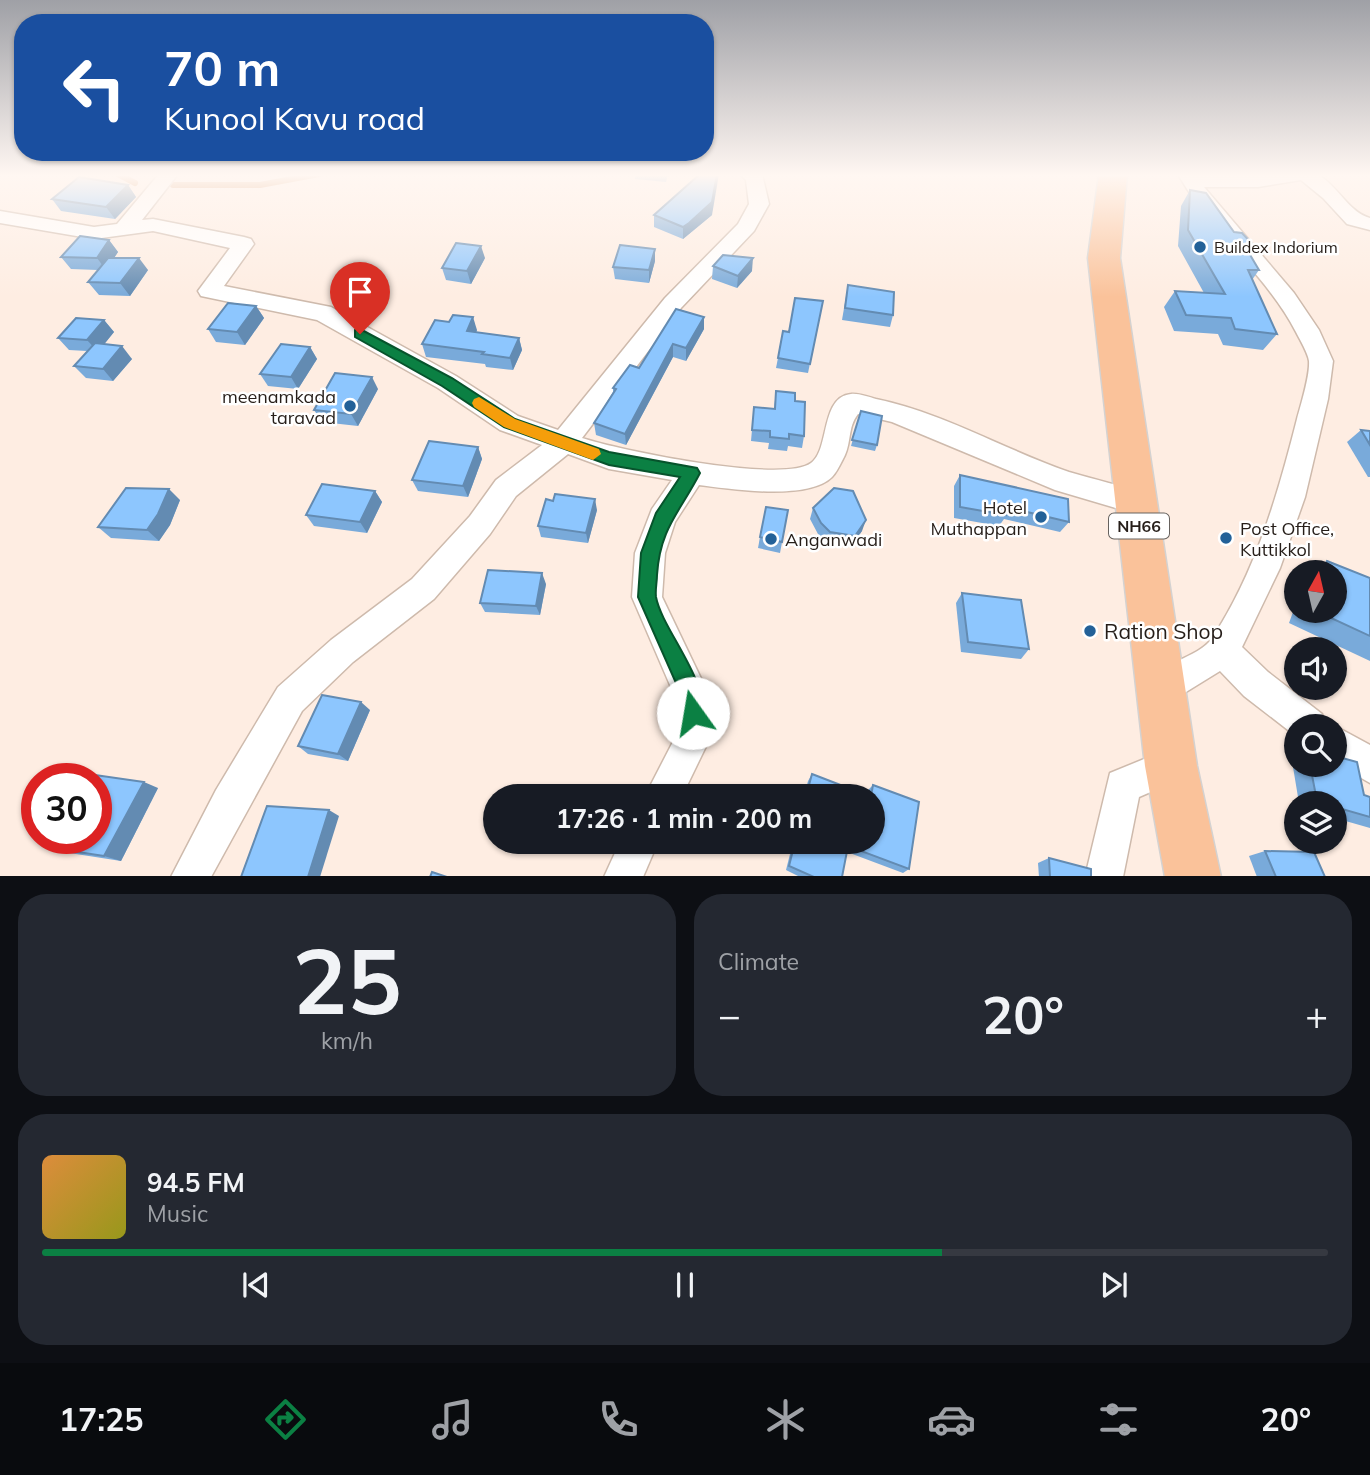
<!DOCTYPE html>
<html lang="en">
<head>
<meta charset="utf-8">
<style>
  :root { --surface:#171b24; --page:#242831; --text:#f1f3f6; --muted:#9ea1a6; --line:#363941; --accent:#0b8043 }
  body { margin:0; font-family:Mulish,sans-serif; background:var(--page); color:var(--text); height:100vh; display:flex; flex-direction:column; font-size:26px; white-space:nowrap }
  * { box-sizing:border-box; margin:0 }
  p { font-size:23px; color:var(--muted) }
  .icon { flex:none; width:38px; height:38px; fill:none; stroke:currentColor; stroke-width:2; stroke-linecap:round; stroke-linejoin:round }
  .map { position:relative; height:876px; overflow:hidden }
  .details { display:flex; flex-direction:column; gap:18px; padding:18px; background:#0d0f14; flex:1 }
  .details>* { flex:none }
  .banner { position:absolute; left:14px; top:14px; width:700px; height:147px; border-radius:28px; box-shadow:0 2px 5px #0004; background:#1a4fa0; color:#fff; overflow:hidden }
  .needle { width:46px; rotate:8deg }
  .controls { position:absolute; left:1284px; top:560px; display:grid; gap:14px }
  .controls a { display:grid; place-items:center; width:63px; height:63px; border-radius:50%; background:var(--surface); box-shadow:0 2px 5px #0004; font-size:35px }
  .speed { position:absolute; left:21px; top:763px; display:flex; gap:14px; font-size:35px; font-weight:700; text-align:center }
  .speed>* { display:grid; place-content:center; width:91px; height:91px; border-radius:50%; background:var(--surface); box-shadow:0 2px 5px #0004; line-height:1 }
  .speed .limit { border:10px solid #d22; background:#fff; color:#111 }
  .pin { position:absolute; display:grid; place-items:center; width:60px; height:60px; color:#fff; margin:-72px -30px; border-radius:50% 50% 50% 0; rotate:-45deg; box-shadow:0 0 7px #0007 }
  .pin .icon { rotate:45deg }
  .me { position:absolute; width:77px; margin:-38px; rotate:347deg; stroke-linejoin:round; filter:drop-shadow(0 0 5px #0008) }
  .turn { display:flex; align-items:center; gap:24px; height:147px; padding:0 35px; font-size:32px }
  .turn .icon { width:91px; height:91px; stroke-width:2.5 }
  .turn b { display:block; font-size:49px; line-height:60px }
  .big { font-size:52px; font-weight:700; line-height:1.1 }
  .details .card { flex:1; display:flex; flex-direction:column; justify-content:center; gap:10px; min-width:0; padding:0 24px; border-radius:28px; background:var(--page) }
  .details .dial { align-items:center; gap:0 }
  .dial b { font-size:91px; line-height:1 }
  .song { display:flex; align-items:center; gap:21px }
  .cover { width:84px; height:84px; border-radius:10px; background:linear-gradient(135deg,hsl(30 70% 55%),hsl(60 70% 35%)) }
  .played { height:7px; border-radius:4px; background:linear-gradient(90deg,var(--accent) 70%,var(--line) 70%) }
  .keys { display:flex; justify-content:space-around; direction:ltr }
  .heat { display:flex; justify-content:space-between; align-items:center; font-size:38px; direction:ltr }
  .details .tiles { flex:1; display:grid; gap:18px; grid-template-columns:1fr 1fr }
  .card:last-child { grid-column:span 2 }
  .trip { position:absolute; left:483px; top:784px; width:402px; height:70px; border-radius:35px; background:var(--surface); box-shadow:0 2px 5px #0004; font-weight:700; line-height:70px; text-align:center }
  .dock { display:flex; height:112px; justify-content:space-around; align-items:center; background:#090b0e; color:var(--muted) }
  .dock .icon { width:49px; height:49px }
  .dock .current { color:var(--accent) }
  .dock b { font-size:32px; color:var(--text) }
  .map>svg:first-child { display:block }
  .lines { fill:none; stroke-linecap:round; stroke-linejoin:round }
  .stream { stroke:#d18144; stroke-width:6 }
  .minor-casing { stroke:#cebaac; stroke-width:3 }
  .trunk-casing { stroke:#d4d2d1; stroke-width:3 }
  .minor { fill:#fff; fill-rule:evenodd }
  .trunk { fill:#fac29a; fill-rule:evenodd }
  .wall { fill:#79aada }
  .shaded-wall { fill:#638bb2 }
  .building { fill:#8dc6fe; stroke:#638bb2; stroke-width:2 }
  .route { fill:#0b8043; stroke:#07532c; stroke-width:2 }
  .slow { fill:#f59e0b }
  .poi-dot { fill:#236198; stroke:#fff; stroke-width:2.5 }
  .labels { text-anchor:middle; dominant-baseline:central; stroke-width:5; stroke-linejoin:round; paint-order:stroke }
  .far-poi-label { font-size:16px; fill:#261e19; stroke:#fff; text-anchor:start }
  .shield { fill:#fff; stroke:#67625e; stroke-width:2 }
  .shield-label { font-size:16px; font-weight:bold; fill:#261e19 }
  .poi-label { font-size:18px; fill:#261e19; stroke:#fff; text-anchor:end }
  .near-poi-label { font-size:21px; fill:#261e19; stroke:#fff; text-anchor:start }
</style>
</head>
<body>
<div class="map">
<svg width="1370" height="877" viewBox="0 0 1370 877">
  <rect width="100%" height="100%" fill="#feede2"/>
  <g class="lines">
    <g class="stream">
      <path d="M118 174 135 183"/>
      <path d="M173 185H260L319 174"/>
    </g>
    <defs>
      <g id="minor">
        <path d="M159 174H178L142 220 153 219 244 237 251 239 254 244 224 286 331 307 456 376 518 416 558 430 665 298 738 224 749 204 746 180 740 174H762L769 204 754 231 681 308 582 438C618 450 782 484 811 463 830 450 820 397 851 394 858 393 869 397 876 399 944 413 1005 450 1069 472 1095 480 1121 485 1146 494L1150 502 1146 510 1136 514 1055 490 892 422 858 414C847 428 852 444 843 459 840 465 836 473 832 477 808 501 729 489 699 485L675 522 665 553 662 597 707 691 712 734 682 796H645L678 732 673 692 632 597 635 553 652 509 672 480 609 469 568 454 516 496 490 534 434 599 353 662 302 711 211 877H171L216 790 278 687 331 640 412 579 470 516 496 480 542 445 500 430 438 388 317 320 201 296 198 291 230 248 153 231 94 239 0 223V211L94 227 117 224Z"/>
        <path d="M1178 174C1196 174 1312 172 1320 176 1338 187 1350 213 1370 218V230L1347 224 1323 198 1301 180 1258 187H1204L1294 293 1319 330 1333 361 1328 399 1305 497 1280 568 1242 647 1268 672 1322 714 1327 726H1297V737L1244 696 1220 671 1160 708 1148 703 1143 691C1155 662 1199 659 1213 637 1256 571 1278 494 1297 419 1301 404 1310 376 1309 361 1308 353 1300 340 1296 332 1266 274 1210 232 1178 174Z"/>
        <path d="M1334 726H1335L1370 745V783L1335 763Z"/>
        <path d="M1171 748 1183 754 1189 766 1183 778 1139 797 1123 877H1085L1110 773Z"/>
        <path d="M620 842H658L643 877H604Z"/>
      </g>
      <path id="trunk" d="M1099 174H1127L1120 258 1197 766 1221 877H1165L1145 766 1088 258Z"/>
    </defs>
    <use href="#minor" class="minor-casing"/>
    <use href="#trunk" class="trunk-casing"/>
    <use href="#minor" class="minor"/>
    <use href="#trunk" class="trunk"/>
  </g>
  <g class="wall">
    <path d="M635 174H668L666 182 635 179Z"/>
    <path d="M128 185 136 197 115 219 61 211 52 199Z"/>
    <path d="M1190 190 1234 232 1255 247 1250 254 1259 270 1252 280 1277 334 1263 350 1223 345 1218 334 1174 331 1164 307 1175 291 1204 293 1178 246 1181 206Z"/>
    <path d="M654 215H712L683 239 654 227Z"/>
    <path d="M109 240 118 252 114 258 148 270 130 296 99 295 88 282 98 270 71 269 61 257Z"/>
    <path d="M485 258 471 284 446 280 442 268Z"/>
    <path d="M655 261 649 283 615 279 613 267Z"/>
    <path d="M713 266 752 271 737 288 712 279Z"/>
    <path d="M848 285 893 315 890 327 842 320Z"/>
    <path d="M823 301 808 373 776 368 778 358 789 332Z"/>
    <path d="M256 306 264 318 245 345 216 342 208 329Z"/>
    <path d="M676 309 704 329 686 361 673 357 626 445 596 435 594 423 613 392V388L639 368Z"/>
    <path d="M104 320 114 332 104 344 132 359 113 381 86 378 74 366 87 351 69 350 58 338Z"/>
    <path d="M477 330 476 332 519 338 522 350 513 370 486 367 485 364 426 357 422 344Z"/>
    <path d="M310 347 317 359 298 389 268 386 260 374Z"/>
    <path d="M378 389 358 426 322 422 314 410Z"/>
    <path d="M776 391 795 401 804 436 802 448 788 446 787 451 768 449 769 443 751 441 754 407 774 409Z"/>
    <path d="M861 411 877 445 875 451 851 446Z"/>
    <path d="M1361 430 1370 431V477H1368L1347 442Z"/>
    <path d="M478 447 482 459 468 497 418 491 412 480Z"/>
    <path d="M960 475 1069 522 1060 532 1004 519 999 526 954 518V486Z"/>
    <path d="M375 491 382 502 367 533 314 526 306 515Z"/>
    <path d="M180 500 170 525 159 541 111 538 98 527Z"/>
    <path d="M813 508 862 531 851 546 827 543 818 534 810 519Z"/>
    <path d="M597 510 588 543 541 537 538 526Z"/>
    <path d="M788 510 780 553 758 548 760 537Z"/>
    <path d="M1327 561 1370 578V661L1289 623 1297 601V611H1335V572H1311Z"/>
    <path d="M546 584 540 615 485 612 480 603Z"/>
    <path d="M962 593 1029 649 1021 659 961 652 956 603Z"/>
    <path d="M370 710 348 761 308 754 298 746Z"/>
    <path d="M1297 752V765H1335L1364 795 1370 797V828L1335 818V803H1299L1291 755Z"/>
    <path d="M812 774 867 795V791L873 785 909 869 903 873 847 852 842 877H800L786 870 793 842H873V796H804L808 781Z"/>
    <path d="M158 788 121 861 63 852 45 847Z"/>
    <path d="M543 842H572L568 852Z"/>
    <path d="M1265 851 1325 877H1257L1249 856Z"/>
    <path d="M1049 858 1091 877H1039L1038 863Z"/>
  </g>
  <g class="shaded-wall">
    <path d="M717 174H719L712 215 683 239V227Z"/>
    <path d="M128 185 136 197 115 219 106 207Z"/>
    <path d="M109 240 118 252 106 270 97 258Z"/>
    <path d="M481 246 485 258 471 284 467 271Z"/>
    <path d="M655 249V261L649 283V270Z"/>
    <path d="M139 258 148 270 130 296 120 283Z"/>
    <path d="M753 258 752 271 737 288 738 276Z"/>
    <path d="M256 306 264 318 245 345 237 332Z"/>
    <path d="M473 317 477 330 471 344 467 331Z"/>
    <path d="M704 317V329L686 361V348Z"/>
    <path d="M104 320 114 332 98 352 87 340Z"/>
    <path d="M519 338 522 350 513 370 510 358Z"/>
    <path d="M673 344V357L626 445 625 434Z"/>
    <path d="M122 346 132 359 113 381 103 369Z"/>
    <path d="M310 347 317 359 298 389 291 377Z"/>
    <path d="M372 377 378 389 358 426 351 414Z"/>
    <path d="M478 447 482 459 468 497 463 486Z"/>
    <path d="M169 489 180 500 170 525 159 541 147 530Z"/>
    <path d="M375 491 382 502 367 533 360 522Z"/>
    <path d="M595 499 597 510 588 543 586 533Z"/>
    <path d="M866 520 862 531 851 546 855 536Z"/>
    <path d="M542 573 546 584 540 615 536 606Z"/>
    <path d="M361 702 370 710 348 761 338 754Z"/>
    <path d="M144 782 158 788 121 861 104 856Z"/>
    <path d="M329 810 339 816 320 877H308Z"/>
    <path d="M569 842H572L568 852 566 849Z"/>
  </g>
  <g class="building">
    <path d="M700 174H717L712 202 689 223 683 227 654 215Z"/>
    <path d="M79 177 128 185 106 207 52 199Z"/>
    <path d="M1190 190 1206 193 1234 232 1242 233 1255 247 1246 248 1259 270H1248L1277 334 1235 329 1231 318 1186 315 1175 291 1225 294 1188 230Z"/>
    <path d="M80 236 109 240 97 258 61 257Z"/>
    <path d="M456 243 481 246 467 271 442 268Z"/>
    <path d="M620 245 655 249 649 270 613 267Z"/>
    <path d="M723 255 753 258 738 276 713 266Z"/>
    <path d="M108 258H139L120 283 88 282Z"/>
    <path d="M848 285 894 292 893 315 845 308Z"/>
    <path d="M795 298 823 301 810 364 778 358 783 331 789 332Z"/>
    <path d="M228 303 256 306 237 332 208 329Z"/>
    <path d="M676 309 704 317 686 348 673 344 625 434 594 423 616 389 613 388 630 365 639 368Z"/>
    <path d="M453 315 473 317 467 331 519 338 510 358 482 354 484 352 422 344 435 320 449 322Z"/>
    <path d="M76 318 104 320 87 340 58 338Z"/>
    <path d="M95 343 122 346 103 369 74 366Z"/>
    <path d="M281 344 310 347 291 377 260 374Z"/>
    <path d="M335 373 372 377 351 414 314 410Z"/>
    <path d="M776 391 795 393V401L805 402 804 436 789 434V439L770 437V431L752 430 754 407 775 409Z"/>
    <path d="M861 411 882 416 877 445 852 440Z"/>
    <path d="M1361 430 1370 431V445Z"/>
    <path d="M429 441 478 447 463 486 412 480Z"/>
    <path d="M960 475 1068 499 1069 522 1006 507V515L960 507Z"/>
    <path d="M322 484 375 491 360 522 306 515Z"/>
    <path d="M126 488 169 489 158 514 147 530 98 527Z"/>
    <path d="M834 488 853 491 866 520 855 536 830 532 821 523 813 508Z"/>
    <path d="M555 494 595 499 586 533 538 526 546 499 553 501Z"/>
    <path d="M766 507 788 510 782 542 760 537Z"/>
    <path d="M1327 561 1370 578V636L1316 611H1335V572H1323Z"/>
    <path d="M488 570 542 573 536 606 480 603Z"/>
    <path d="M962 593 1021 600 1029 649 968 642Z"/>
    <path d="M322 695 361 702 338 754 298 746Z"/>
    <path d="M1335 756 1357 762 1364 795 1370 797V817L1335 807V803H1323L1317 801 1310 765H1335Z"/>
    <path d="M88 774 144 782 104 856 45 847 50 838H96V779H85Z"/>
    <path d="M812 774 869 796H806Z"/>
    <path d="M873 785 919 802 909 869 848 846 842 877H814L789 866 795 842H873V796H871Z"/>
    <path d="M267 806 329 810 308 877H241Z"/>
    <path d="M548 842H569L566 849Z"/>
    <path d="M1265 851 1314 852 1325 877H1276Z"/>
    <path d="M1049 858 1091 869V877H1050Z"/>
    <path d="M432 872 447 877H430Z"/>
  </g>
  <linearGradient id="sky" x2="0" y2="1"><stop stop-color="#9fa0a6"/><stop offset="0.59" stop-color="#fff7f2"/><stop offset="1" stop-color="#fff7f2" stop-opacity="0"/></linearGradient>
  <rect width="1370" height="297" fill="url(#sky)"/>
  <path class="route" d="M360 329 452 378 515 419 609 452 697 468 700 473C680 512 660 528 657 575 657 582 655 590 656 597 662 630 714 686 700 720L693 723 685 720 680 692 638 597 641 553 656 513 680 477 609 465 504 427 442 386 355 337V330Z"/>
  <path class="slow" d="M479 397 515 419 599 449 601 454 593 460 504 427 474 407 472 403 474 399Z"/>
  <g class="poi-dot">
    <circle cx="1200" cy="247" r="7"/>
    <circle cx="350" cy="406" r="7"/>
    <circle cx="1041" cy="517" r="7"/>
    <circle cx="1226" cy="538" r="7"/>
    <circle cx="771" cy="539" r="7"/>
    <circle cx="1090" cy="631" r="7"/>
  </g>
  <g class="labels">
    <g class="far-poi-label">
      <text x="1214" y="247">Buildex Indorium</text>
    </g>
    <rect class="shield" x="1109" y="513.5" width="60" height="25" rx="5"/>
    <g class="shield-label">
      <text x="1139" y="526">NH66</text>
    </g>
    <g class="poi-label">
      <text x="336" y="396">meenamkada<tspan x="336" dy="21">taravad</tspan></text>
      <text x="1027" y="507">Hotel<tspan x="1027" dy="21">Muthappan</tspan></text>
      <text x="1240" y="528" text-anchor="start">Post Office,<tspan x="1240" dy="21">Kuttikkol</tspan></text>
      <text x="785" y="539" text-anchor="start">Anganwadi</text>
    </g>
    <g class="near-poi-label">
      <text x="1104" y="631">Ration Shop</text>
    </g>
  </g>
</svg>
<div class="controls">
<a><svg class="needle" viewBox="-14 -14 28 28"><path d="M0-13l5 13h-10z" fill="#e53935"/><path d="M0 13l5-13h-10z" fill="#9ea1a6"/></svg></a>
<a><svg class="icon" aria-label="sound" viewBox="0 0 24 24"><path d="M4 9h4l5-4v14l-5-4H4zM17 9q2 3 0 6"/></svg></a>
<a><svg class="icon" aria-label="search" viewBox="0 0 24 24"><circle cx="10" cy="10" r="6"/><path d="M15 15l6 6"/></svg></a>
<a><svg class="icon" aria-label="layers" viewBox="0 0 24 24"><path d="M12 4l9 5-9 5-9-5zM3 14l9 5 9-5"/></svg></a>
</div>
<div class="speed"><div class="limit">30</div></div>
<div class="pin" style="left:360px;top:334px;background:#d93025"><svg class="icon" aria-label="arrive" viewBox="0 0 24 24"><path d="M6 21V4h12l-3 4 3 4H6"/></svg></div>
<svg class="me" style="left:693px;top:713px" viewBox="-20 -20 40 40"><circle r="19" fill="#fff"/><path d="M0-13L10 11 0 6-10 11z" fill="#0b8043"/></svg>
<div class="trip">17:26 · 1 min · 200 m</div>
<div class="banner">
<div class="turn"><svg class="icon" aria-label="left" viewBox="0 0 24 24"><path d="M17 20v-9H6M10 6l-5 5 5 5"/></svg><div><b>70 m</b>Kunool Kavu road</div></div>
</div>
</div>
<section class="details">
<div class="tiles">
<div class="card dial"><b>25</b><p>km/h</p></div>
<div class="card"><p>Climate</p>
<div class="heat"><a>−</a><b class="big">20°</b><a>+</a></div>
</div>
<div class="card">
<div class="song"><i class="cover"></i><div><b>94.5 FM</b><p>Music</p></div></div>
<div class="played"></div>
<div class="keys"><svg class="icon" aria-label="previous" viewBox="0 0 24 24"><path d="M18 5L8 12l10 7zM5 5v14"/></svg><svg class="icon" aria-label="pause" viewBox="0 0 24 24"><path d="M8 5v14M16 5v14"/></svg><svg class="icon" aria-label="next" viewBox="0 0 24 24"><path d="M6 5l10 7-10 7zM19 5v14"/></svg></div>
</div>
</div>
</section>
<nav class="dock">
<b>17:25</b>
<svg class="icon current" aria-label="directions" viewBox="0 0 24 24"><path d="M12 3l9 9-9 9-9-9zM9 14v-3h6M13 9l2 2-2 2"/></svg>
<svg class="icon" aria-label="music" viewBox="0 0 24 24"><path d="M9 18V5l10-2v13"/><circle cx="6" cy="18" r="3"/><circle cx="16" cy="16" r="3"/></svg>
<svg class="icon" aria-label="phone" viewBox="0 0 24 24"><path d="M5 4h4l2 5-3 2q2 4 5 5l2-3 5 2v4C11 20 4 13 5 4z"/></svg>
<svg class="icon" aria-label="climate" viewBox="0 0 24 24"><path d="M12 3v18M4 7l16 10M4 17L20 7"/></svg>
<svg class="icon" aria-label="car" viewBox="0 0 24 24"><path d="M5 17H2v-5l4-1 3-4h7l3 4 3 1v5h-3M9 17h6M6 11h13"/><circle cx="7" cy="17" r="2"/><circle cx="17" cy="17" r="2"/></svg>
<svg class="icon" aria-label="filters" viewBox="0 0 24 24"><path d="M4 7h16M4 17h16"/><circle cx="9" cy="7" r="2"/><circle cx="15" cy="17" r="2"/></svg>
<b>20°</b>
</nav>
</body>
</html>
